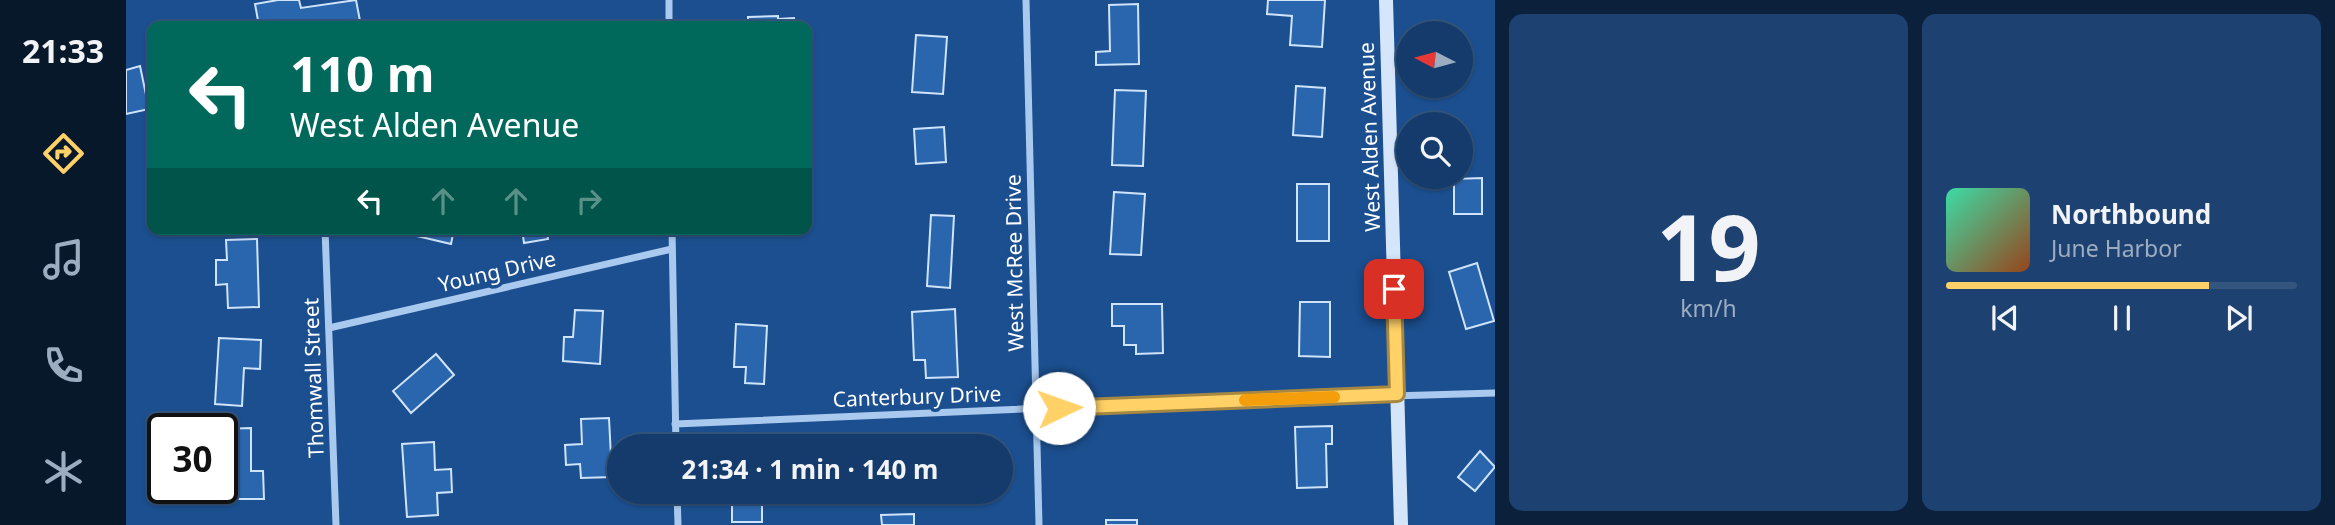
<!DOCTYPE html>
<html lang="en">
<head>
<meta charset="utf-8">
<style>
  :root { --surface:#143b6b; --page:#1d4271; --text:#f1f3f6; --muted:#9dadc1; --line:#33557e; --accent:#ffd166 }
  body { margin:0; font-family:"Noto Sans",sans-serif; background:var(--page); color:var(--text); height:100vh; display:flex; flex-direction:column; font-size:26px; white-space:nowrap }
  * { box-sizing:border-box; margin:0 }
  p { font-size:23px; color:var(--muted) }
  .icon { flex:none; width:38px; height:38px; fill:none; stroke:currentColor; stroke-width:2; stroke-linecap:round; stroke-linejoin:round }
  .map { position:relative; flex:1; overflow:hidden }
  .side { display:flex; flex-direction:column; gap:14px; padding:14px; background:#0b203b; width:840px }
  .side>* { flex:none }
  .banner { position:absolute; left:21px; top:21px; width:665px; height:214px; border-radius:14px; box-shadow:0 2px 5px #0004,0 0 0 2px var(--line); background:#00695c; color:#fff; overflow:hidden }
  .needle { width:46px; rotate:276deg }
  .fabs { position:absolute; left:1270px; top:21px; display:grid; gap:14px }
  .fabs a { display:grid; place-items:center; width:77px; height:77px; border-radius:50%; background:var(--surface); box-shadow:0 2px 5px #0004,0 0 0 2px var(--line); font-size:35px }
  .speed { position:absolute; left:21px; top:413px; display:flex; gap:14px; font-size:35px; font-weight:700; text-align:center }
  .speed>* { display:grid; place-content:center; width:91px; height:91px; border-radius:50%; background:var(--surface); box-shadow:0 2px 5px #0004,0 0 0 2px var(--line); line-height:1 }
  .speed .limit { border:4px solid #111; border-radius:10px; background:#fff; color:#111 }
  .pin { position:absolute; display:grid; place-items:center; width:60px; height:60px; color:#fff; margin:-30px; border-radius:14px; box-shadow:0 4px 10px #0006 }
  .me { position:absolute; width:77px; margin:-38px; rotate:87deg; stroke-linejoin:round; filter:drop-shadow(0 0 5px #0008) }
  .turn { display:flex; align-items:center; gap:24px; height:147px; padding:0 28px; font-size:32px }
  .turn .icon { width:91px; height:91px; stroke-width:2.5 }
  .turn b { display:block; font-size:49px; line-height:60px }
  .lanes { display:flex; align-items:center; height:66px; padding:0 28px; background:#0003; justify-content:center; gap:35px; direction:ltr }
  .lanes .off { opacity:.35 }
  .side .tile { flex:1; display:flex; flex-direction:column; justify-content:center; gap:10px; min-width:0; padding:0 24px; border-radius:14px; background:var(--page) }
  .side .dial { align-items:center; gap:0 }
  .dial b { font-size:91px; line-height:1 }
  .song { display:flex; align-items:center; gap:21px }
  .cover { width:84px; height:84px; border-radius:10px; background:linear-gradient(135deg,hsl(160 70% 55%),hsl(20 70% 35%)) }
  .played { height:7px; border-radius:4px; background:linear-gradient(90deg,var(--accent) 75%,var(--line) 75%) }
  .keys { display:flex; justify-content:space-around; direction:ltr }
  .side .tiles { flex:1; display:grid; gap:14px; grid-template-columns:repeat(2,1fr) }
  .trip { position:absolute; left:481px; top:434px; width:406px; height:70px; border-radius:35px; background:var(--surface); box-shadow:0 2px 5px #0004,0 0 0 2px var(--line); font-weight:700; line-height:70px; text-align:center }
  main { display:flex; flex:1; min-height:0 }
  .menu { display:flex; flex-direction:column; width:126px; justify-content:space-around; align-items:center; background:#08182b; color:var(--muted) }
  .menu .icon { width:49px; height:49px }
  .menu .active { color:var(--accent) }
  .menu b { font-size:32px; color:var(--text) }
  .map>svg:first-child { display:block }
  .building { fill:#2a66ad; stroke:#cfe3fa; stroke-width:2 }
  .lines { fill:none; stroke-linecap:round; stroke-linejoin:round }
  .street { stroke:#a9c9ee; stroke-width:7 }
  .secondary { stroke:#d6e6fa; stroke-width:14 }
  .route-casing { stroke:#a68842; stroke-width:18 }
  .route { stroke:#ffd166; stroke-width:12 }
  .slow { stroke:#f59e0b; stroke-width:12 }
  .labels { text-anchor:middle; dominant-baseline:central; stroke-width:7; stroke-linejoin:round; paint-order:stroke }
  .street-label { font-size:21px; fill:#fff; stroke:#1b4f8f }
</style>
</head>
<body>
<main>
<nav class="menu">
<b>21:33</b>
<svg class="icon active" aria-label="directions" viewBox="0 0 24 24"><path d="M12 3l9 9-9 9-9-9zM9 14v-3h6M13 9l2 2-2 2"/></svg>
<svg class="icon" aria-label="music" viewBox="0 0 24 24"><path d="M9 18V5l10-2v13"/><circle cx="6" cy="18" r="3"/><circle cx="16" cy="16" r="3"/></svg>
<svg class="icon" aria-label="phone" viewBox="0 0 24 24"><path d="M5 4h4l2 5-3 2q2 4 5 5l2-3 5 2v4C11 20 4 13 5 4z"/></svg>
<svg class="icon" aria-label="climate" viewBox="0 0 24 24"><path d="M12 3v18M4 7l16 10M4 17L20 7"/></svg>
</nav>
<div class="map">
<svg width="1369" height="525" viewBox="0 0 1369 525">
  <rect width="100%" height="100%" fill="#1b4f8f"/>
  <g class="building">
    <path d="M152 0H173L175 8 230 0 235 26H133L129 4Z"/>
    <path d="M1142 0H1199L1196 47 1164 45 1166 16 1141 14Z"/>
    <path d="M1012 4 1013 64 970 65V52L984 51 983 5Z"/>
    <path d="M652 16V19L668 18 669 26H622V17Z"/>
    <path d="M790 35 821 37 817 94 786 92Z"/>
    <path d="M14 66 23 109 0 114V70Z"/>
    <path d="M1170 86 1199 88 1196 137 1167 135Z"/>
    <path d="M989 90 1020 91 1017 166 986 165Z"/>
    <path d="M818 127 820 162 790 164 788 129Z"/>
    <path d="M1356 178V214H1328V179Z"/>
    <rect x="1171" y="184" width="32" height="57"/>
    <path d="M988 192 1019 194 1015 255 984 254Z"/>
    <path d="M805 215 828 216 824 288 801 286Z"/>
    <path d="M261 229H328L325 244Z"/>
    <path d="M396 229H421L422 239 398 243Z"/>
    <path d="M131 239 133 307 102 308 101 284 90 285V260H101L100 240Z"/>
    <path d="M1351 263 1368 321 1340 329 1323 272Z"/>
    <path d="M1174 302H1204V357L1173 356Z"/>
    <path d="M986 304H1036L1037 353 1010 354V345H998V326H986Z"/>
    <path d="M829 309 832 377 800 378 799 360H788L786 312Z"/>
    <path d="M449 310 477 311 474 364 437 361 438 337H447Z"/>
    <path d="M610 324 641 326 638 384 619 383 620 367H608Z"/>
    <path d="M93 338 135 340 134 369 118 368 116 406 89 404Z"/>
    <path d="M310 354 328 375 285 413 267 391Z"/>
    <path d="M483 418 486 477 455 478 454 464 440 465 439 445 456 444 455 419Z"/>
    <path d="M1206 426V444H1200L1201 487 1171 488 1169 427Z"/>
    <path d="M125 428V471H137L138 499H97L96 429Z"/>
    <rect x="731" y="438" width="17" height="8"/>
    <path d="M308 442 309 470 325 469 326 492 311 493 312 515 281 517 276 444Z"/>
    <path d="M1354 451 1369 467 1349 491 1332 477Z"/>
    <path d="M606 492H653V499H636V522H606Z"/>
    <path d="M807 492H835L834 504 806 502Z"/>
    <path d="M788 514V525H756L755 515Z"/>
    <rect x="980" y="520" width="31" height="5"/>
  </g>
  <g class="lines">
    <g class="street">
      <path d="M543 0V26"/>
      <path d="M900 0 913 525"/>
      <path d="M199 229 210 525"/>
      <path d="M546 229 550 446"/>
      <path d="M203 328 546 249"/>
      <path d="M549 424 1058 402 1369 393"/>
      <path d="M551 492 552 525"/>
    </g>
    <path class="secondary" d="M1260 0 1275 525"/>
  </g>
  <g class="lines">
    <defs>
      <path id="route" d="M933 408 1271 394 1268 289"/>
    </defs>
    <use href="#route" class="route-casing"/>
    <use href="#route" class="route"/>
    <path class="slow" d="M1119 400 1208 397"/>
  </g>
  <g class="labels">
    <g class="street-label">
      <text transform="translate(1243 137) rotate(-92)">West Alden Avenue</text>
      <text transform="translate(888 263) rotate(-91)">West McRee Drive</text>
      <text transform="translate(371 271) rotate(-13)">Young Drive</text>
      <text transform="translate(187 378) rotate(-92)">Thomwall Street</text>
      <text transform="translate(791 396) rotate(-2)">Canterbury Drive</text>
    </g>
  </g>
</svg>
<div class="fabs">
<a><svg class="needle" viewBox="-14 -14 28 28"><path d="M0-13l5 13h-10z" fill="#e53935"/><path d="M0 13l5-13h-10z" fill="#9dadc1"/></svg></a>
<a><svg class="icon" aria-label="search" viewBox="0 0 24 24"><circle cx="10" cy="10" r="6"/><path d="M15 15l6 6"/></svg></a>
</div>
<div class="speed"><div class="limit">30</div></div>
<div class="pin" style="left:1268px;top:289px;background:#d93025"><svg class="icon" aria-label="arrive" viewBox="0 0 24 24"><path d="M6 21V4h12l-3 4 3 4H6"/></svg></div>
<svg class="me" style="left:933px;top:408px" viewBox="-20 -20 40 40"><circle r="19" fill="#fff"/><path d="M0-13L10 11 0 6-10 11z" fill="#ffd166"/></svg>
<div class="trip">21:34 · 1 min · 140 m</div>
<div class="banner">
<div class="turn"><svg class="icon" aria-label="left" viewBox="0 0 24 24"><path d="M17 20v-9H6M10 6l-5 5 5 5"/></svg><div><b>110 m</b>West Alden Avenue</div></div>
<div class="lanes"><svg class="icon" aria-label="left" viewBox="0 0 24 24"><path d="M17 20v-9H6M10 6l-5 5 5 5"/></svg><svg class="icon off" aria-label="ahead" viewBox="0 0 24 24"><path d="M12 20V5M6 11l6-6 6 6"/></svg><svg class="icon off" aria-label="ahead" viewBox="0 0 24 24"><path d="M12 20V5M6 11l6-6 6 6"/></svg><svg class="icon off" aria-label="right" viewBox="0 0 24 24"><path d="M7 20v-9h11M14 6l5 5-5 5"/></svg></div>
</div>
</div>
<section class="side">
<div class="tiles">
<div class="tile dial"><b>19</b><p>km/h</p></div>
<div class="tile">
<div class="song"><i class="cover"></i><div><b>Northbound</b><p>June Harbor</p></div></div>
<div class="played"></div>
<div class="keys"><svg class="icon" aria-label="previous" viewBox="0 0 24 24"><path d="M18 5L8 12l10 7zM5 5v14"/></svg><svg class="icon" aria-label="pause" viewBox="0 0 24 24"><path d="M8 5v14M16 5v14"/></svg><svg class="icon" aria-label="next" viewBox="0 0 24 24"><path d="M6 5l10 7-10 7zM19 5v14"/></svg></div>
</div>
</div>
</section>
</main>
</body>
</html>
